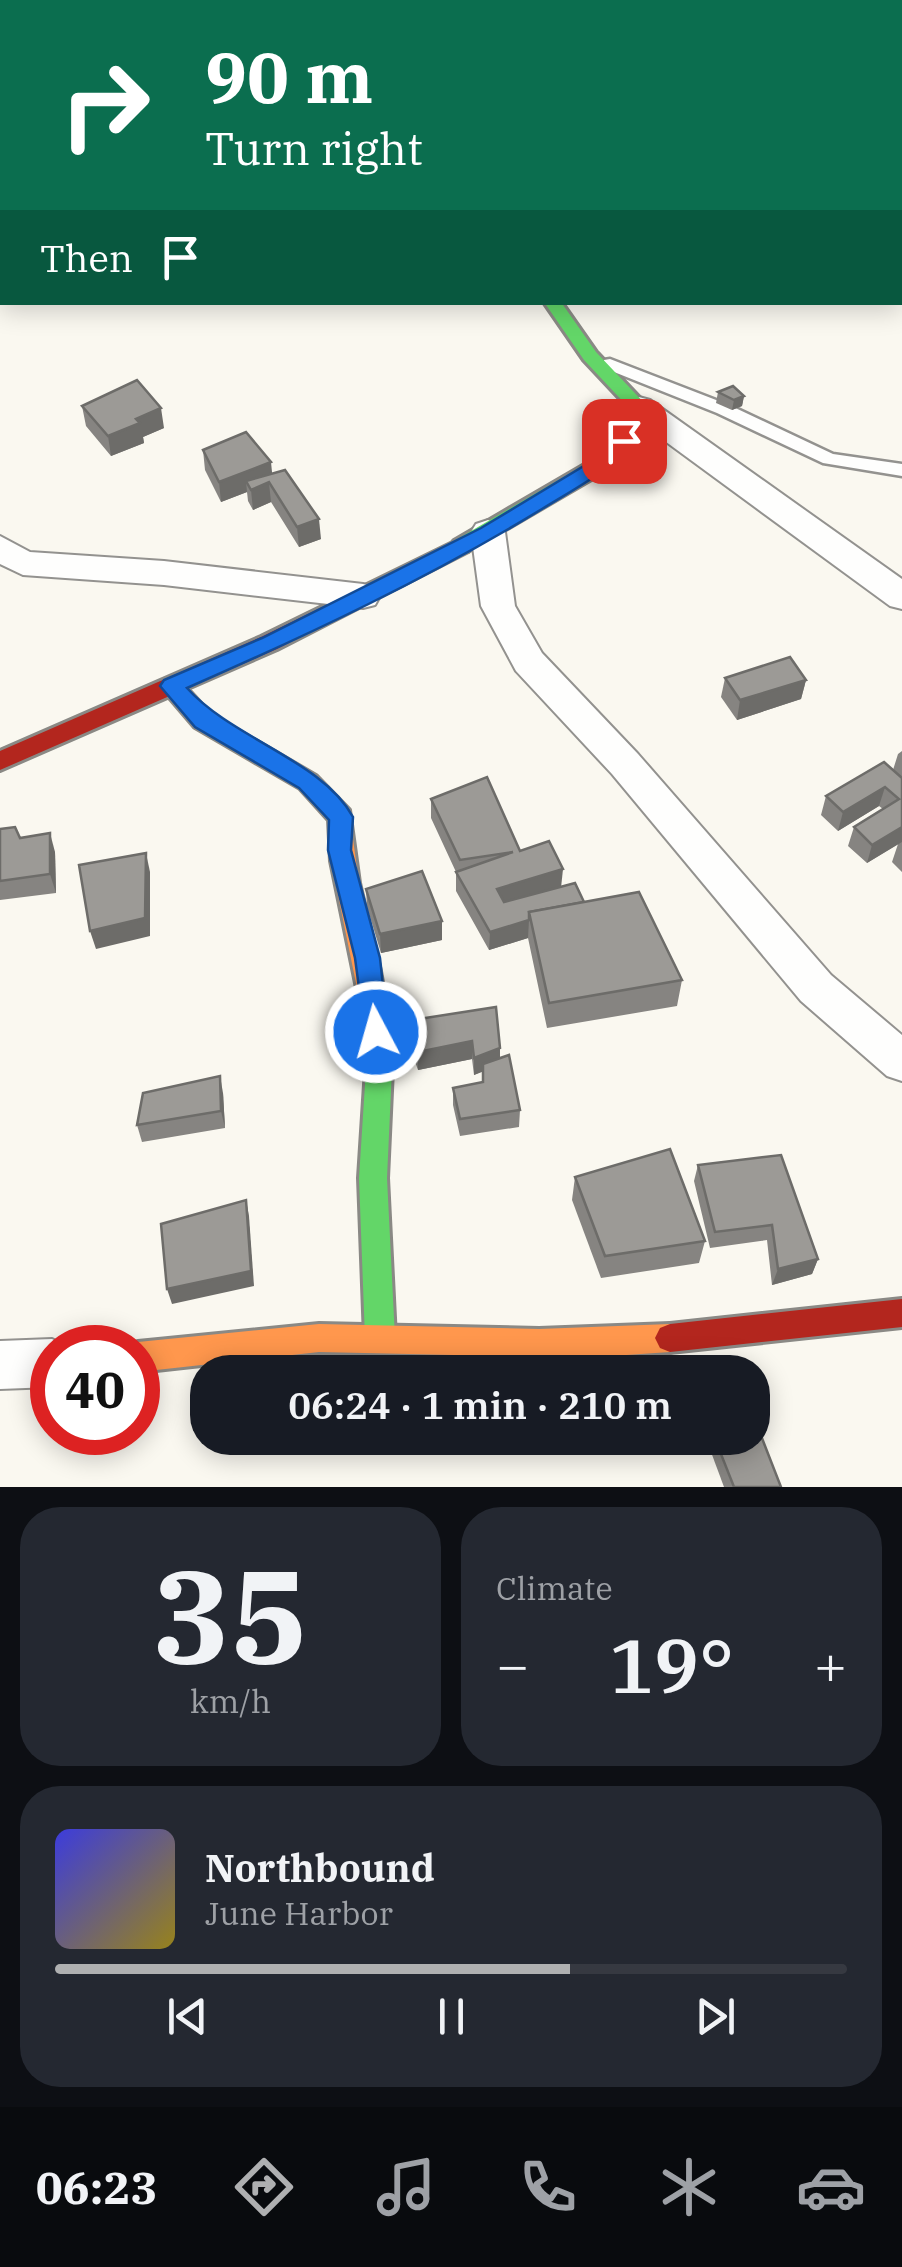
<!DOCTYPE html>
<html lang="en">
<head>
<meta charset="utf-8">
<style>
  :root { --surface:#171b24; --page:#242831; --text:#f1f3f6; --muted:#9ea1a6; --line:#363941; --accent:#afb0b1 }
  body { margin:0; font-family:"IBM Plex Serif",serif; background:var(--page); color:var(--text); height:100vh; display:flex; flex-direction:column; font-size:38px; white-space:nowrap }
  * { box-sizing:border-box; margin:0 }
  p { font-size:32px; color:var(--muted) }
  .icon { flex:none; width:55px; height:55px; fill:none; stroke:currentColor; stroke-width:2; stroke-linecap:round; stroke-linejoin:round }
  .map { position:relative; height:1487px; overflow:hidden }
  .sheet { display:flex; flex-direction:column; gap:20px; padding:20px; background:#0d0f14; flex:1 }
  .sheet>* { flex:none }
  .guide { position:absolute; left:0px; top:0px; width:902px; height:305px; box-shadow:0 5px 25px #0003; background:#0b6e4f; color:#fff; overflow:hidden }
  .speed { position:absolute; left:30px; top:1325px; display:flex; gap:20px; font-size:50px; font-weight:700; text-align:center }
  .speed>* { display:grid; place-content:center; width:130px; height:130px; border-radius:50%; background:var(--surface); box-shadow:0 5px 25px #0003; line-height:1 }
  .speed .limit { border:15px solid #d22; background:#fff; color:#111 }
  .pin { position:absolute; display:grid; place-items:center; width:85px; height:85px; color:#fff; margin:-42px; border-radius:20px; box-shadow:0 5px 15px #0006 }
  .me { position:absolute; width:110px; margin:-55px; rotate:354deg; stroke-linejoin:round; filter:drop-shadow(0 0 8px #0008) }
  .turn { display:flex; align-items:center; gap:35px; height:210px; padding:0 40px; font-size:45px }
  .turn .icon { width:130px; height:130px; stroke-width:2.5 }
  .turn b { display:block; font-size:70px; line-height:85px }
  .then { display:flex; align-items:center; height:95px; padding:0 40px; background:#0003; gap:20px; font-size:38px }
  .big { font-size:75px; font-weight:600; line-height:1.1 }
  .sheet .widget { flex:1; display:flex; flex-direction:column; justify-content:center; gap:15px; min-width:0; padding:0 35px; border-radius:40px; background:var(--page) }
  .sheet .dial { align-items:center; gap:0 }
  .dial b { font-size:130px; line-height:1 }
  .song { display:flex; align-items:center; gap:30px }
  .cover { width:120px; height:120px; border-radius:15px; background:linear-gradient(135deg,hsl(240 70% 55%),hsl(50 70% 35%)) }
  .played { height:10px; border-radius:5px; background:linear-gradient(90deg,var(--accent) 65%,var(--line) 65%) }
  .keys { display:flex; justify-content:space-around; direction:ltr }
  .heat { display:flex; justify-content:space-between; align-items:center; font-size:55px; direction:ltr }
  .sheet .tiles { flex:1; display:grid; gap:20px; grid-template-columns:1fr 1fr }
  .widget:last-child { grid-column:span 2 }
  .trip { position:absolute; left:190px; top:1355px; width:580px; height:100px; border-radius:40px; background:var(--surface); box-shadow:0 5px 25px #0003; font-weight:600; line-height:100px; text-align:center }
  .tabs { display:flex; height:160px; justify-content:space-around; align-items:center; background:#090b0e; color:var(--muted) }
  .tabs .icon { width:70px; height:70px }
  .tabs .on { color:var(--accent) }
  .tabs b { font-size:45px; color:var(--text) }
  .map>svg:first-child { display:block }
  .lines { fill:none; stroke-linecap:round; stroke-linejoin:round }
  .lane-casing { stroke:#93928f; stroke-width:5 }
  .street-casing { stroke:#93928f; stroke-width:4 }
  .fast-casing { stroke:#8a8985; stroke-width:6 }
  .slow-casing { stroke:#8a8985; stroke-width:6 }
  .jam-casing { stroke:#8a8985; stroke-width:6 }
  .lane { fill:#fefefd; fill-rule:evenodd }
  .street { fill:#fefefd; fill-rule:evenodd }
  .fast { fill:#63d668; fill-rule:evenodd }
  .slow { fill:#ff974d; fill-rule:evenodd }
  .jam { fill:#b3261e; fill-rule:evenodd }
  .wall { fill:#868481 }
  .shaded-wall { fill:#6d6c69 }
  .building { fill:#9c9a96; stroke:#6d6c69; stroke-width:2.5 }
  .route { fill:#1a73e8; stroke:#114b97; stroke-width:2.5 }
</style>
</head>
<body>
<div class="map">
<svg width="902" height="1487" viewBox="0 0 902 1487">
  <rect width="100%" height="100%" fill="#faf8f0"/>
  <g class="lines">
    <defs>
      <path id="lane" d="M610 359 729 405 833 454 902 464V476L823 463 717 413 604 368V360Z"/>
      <g id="street">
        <path d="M274 0H300L301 2H276Z"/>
        <path d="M639 397 650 400 902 579V609L890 606 628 414 623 407 628 400Z"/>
        <path d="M488 520 500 524 505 532 515 606 542 653 638 754 831 975 902 1035V1081L887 1076 801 1001 612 774 516 671 481 606 471 532 476 524Z"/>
        <path d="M0 536 30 552 164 561 363 584 375 587 380 596 375 605 363 608 164 585 23 575 0 564Z"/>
        <path d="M52 1339 70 1348H52V1387L0 1389V1341Z"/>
      </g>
      <g id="fast">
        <path d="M544 302H561L596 352 648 407 631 445 600 474 468 551H454L451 546 454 541 586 464 616 438 629 408 584 360Z"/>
        <path d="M371 982 380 985 384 993 392 1069 387 1178 395 1338 390 1348 380 1352 370 1348 365 1338 359 1178 366 1069 358 993 362 985Z"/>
      </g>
      <g id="slow">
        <path d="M171 678 179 680 211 715 316 776 349 810 359 883 380 971 384 993 380 1001 371 1004 362 1001 358 993 331 861 329 820 300 788 195 727 160 686Z"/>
        <path d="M319 1324 539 1329 670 1324 680 1328 685 1338 680 1348 670 1352 583 1358 319 1352 138 1372V1348H127L138 1342Z"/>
      </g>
      <g id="jam">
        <path d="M461 539 471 546 468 551 277 649 0 770V751L261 637Z"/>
        <path d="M902 1299V1327L670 1352 660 1348 655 1338 660 1328 670 1324Z"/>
      </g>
    </defs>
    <use href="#lane" class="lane-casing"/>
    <use href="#street" class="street-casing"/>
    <use href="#fast" class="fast-casing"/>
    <use href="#slow" class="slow-casing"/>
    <use href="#jam" class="jam-casing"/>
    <use href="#lane" class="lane"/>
    <use href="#street" class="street"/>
    <use href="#fast" class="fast"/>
    <use href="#slow" class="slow"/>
    <use href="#jam" class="jam"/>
  </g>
  <g class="wall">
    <path d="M718 392 744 396 742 406 732 410 716 403Z"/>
    <path d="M82 406 164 428 143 437 144 443 111 456 86 426Z"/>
    <path d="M203 450 272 474 321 539 299 547 271 502 253 510 248 501 247 492 221 502 205 470Z"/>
    <path d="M725 678 806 680 801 699 737 720 721 697Z"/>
    <path d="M902 751V872L892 862 898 844 867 863 848 846 854 827 883 809 879 806 838 831 821 815 826 796 893 770 898 754Z"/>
    <path d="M431 799 520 851 561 887 584 902 682 980 677 1006 547 1028 528 938 489 950 456 891V872L431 818Z"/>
    <path d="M0 829 55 852 56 893 0 900Z"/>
    <path d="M366 889 442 921V940L381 953 367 907Z"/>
    <path d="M406 1021 500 1048V1059L520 1110 519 1127 460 1136 453 1105V1088L483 1083V1071L474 1075 472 1059 418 1070 407 1039Z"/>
    <path d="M223 1093 225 1128 142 1142 137 1125Z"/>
    <path d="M698 1165 818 1259 812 1274 772 1285 767 1240 710 1248 694 1181Z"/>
    <path d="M575 1177 705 1241 699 1263 601 1278 572 1200Z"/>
    <path d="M715 1439 781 1487H724L711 1452Z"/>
  </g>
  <g class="shaded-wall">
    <path d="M744 396 742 406 732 410 734 400Z"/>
    <path d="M161 408 164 428 143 437 144 443 111 456 108 436 136 419Z"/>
    <path d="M271 462 273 482 269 483 271 502 253 510 251 490 246 481 247 492 221 502 219 482Z"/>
    <path d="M319 519 321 539 299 547 297 527Z"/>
    <path d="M806 680 801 699 737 720 740 700Z"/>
    <path d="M885 787 879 806 838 831 843 812Z"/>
    <path d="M902 827V842L867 863 872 845Z"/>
    <path d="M50 833 55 852 56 893 50 874Z"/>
    <path d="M146 853 150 872V936L96 949 90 931Z"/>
    <path d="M563 869 561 888 497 908V889Z"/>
    <path d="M529 920 528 938 489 950 490 932Z"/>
    <path d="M442 921V940L381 953 380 934Z"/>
    <path d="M472 1041V1059L418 1070V1052Z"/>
    <path d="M500 1048V1065L474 1075V1058Z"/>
    <path d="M220 1076 223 1093 225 1128 221 1111Z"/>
    <path d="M246 1200 249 1216 254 1286 172 1304 167 1289Z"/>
    <path d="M818 1259 812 1274 772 1285 778 1269Z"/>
  </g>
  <g class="building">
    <path d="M137 380 161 408 136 419 140 423 108 436 82 406Z"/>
    <path d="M733 386 744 396 734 400 718 392Z"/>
    <path d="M246 432 271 462 219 482 203 450Z"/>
    <path d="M285 470 319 519 297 527 269 482 251 490 246 481Z"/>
    <path d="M790 657 806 680 740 700 725 678Z"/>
    <path d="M884 762 902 778V827L872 845 854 827 899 799 885 787 843 812 826 796Z"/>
    <path d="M487 777 520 851 549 841 563 869 497 889 504 902 575 883 584 902 529 912V920L490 932 456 872 513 852 460 860 431 799Z"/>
    <path d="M15 827 20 838 50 833V874L0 881V829Z"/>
    <path d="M146 853 145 918 90 931 79 865Z"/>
    <path d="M422 871 442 921 380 934 366 889Z"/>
    <path d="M639 892 682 980 549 1003 529 912Z"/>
    <path d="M496 1007 500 1048 474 1058 472 1041 418 1052 406 1021Z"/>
    <path d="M509 1055 520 1110 460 1119 453 1088 483 1082V1064Z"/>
    <path d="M220 1076 221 1111 137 1125 143 1093Z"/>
    <path d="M670 1149 705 1241 605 1256 575 1177Z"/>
    <path d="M781 1155 818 1259 778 1269 772 1225 715 1232 698 1165Z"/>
    <path d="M246 1200 251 1271 167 1289 161 1224Z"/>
    <path d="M758 1428 781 1487H734L715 1439 752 1438V1429Z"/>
  </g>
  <path class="route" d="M624 434 634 441C611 471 574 489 542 509 429 578 308 635 187 688 233 739 323 761 353 817L351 850 380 958 388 1032 385 1040H366L355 958 328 850 329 820 299 788 195 727 160 686 164 680 262 638 481 528 587 464Z"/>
</svg>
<div class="speed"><div class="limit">40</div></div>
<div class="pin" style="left:624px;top:441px;background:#d93025"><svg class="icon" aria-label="arrive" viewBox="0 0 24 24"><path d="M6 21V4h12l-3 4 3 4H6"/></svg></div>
<svg class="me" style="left:376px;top:1032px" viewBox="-20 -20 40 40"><circle r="17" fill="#1a73e8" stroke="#fff" stroke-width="3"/><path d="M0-11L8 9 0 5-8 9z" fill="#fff"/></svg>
<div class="trip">06:24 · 1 min · 210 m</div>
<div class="guide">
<div class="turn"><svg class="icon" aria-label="right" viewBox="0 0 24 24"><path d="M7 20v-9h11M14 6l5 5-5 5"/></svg><div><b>90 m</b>Turn right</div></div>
<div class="then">Then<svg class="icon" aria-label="arrive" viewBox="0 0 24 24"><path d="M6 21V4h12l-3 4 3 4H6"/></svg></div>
</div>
</div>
<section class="sheet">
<div class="tiles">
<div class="widget dial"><b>35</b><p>km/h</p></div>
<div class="widget"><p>Climate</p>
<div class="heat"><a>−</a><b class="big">19°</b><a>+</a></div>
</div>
<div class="widget">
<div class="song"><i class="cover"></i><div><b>Northbound</b><p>June Harbor</p></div></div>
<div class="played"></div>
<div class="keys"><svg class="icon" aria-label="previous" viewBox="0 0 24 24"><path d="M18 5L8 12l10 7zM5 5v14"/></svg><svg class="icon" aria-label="pause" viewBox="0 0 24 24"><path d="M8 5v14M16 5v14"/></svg><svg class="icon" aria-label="next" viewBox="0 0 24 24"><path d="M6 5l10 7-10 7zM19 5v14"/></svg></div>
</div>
</div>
</section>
<nav class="tabs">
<b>06:23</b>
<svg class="icon on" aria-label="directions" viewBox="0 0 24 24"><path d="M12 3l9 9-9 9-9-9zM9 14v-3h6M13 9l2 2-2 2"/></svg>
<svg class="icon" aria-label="music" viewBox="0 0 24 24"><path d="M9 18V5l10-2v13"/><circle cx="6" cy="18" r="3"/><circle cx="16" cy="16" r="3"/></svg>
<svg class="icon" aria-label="phone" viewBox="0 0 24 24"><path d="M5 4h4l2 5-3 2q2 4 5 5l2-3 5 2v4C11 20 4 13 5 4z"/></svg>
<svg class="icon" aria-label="climate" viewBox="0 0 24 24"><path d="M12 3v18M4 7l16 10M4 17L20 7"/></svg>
<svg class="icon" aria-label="car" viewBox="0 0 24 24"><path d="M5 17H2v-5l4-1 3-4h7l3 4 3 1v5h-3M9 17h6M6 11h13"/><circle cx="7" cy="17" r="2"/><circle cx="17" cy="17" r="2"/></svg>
</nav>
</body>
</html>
